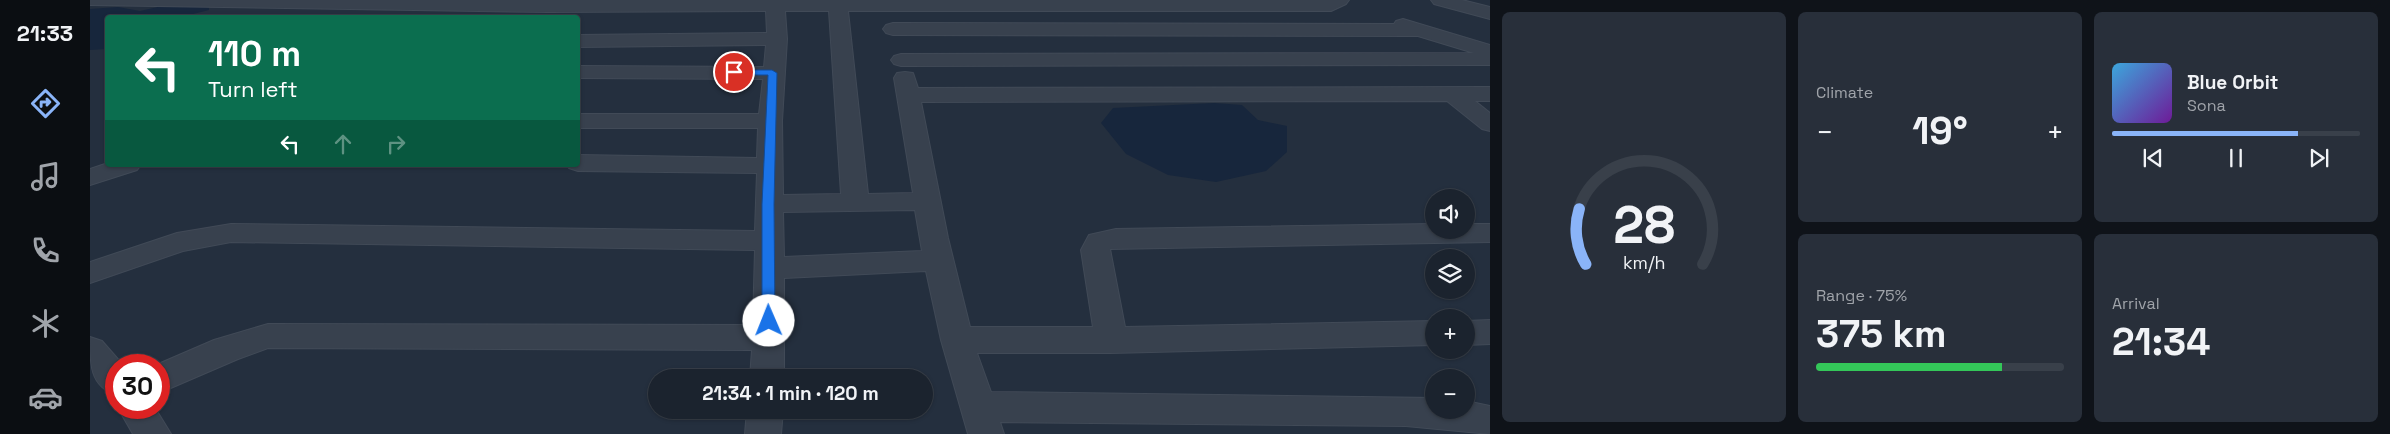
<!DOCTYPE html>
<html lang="en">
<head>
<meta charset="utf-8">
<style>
  :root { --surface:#1b232e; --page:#282f3a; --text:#f1f3f6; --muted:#a0a4aa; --line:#39404a; --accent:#8ab4f8 }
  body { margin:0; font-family:"Space Grotesk",sans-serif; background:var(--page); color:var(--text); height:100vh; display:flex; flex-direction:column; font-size:19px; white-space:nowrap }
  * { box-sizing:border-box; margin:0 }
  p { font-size:16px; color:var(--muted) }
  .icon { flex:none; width:28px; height:28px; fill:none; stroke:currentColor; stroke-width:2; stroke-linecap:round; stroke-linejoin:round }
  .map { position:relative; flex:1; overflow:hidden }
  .panel { display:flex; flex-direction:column; gap:12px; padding:12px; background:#0f1319; width:900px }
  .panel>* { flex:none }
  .guide { position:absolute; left:15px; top:15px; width:475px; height:152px; border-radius:5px; box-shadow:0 1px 4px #0004,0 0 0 1px var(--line); background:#0b6e4f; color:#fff; overflow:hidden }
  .controls { position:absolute; left:1335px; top:189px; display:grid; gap:10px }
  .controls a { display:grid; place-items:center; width:50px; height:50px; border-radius:50%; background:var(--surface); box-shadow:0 1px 4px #0004,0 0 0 1px var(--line); font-size:25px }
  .speed { position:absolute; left:15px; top:354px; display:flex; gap:10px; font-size:25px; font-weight:700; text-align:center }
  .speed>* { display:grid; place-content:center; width:65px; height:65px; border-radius:50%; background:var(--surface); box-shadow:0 1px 4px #0004,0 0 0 1px var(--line); line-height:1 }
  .speed .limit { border:8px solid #d22; background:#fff; color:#111 }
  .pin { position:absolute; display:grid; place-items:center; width:42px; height:42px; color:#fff; margin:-21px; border:2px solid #fff; border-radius:50%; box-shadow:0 1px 5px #0007 }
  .me { position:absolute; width:55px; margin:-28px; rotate:359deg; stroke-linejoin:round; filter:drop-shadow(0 0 4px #0008) }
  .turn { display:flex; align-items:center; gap:18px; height:105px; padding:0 20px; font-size:22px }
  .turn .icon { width:65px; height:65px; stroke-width:2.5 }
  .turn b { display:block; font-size:35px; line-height:42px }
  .lanes { display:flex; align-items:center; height:48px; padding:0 20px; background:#0003; justify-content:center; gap:25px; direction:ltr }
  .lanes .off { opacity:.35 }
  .big { font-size:38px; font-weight:600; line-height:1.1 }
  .panel .widget { flex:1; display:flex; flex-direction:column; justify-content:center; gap:8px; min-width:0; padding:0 18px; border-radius:8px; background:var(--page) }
  .panel .dial { align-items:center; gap:0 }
  .dial svg { height:130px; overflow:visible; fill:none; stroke:var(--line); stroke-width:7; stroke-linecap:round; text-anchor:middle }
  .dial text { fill:var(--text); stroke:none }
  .song { display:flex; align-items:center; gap:15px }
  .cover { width:60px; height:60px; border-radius:8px; background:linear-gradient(135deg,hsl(200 70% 55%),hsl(280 70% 35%)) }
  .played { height:5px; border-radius:2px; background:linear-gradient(90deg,var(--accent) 75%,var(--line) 75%) }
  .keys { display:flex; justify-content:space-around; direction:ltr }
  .heat { display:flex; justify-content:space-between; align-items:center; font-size:28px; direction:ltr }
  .charge { height:8px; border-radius:4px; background:linear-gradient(90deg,#34c759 75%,var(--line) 0) }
  .panel .tiles { flex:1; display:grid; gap:12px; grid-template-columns:repeat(3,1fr) }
  .widget:first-child { grid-row:span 2 }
  .trip { position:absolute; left:558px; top:369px; width:285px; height:50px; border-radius:25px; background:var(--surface); box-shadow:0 1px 4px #0004,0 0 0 1px var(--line); font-weight:600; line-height:50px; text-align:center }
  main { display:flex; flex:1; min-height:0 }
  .tabs { display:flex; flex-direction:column; width:90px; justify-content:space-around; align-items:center; background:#0b0e12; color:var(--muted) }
  .tabs .icon { width:35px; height:35px }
  .tabs .active { color:var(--accent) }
  .tabs b { font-size:22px; color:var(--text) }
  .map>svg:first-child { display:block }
  .water { fill:#17263c }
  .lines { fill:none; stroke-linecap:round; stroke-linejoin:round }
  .minor-casing { stroke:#414a57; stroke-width:2 }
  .minor { fill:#38414e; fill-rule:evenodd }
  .route { fill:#1a73e8; stroke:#114b97 }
</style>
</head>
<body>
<main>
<nav class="tabs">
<b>21:33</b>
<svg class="icon active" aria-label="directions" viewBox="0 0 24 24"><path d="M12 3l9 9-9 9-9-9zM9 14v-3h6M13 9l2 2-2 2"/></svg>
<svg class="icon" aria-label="music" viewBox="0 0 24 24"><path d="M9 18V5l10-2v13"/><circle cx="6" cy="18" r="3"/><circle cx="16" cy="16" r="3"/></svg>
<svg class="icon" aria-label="phone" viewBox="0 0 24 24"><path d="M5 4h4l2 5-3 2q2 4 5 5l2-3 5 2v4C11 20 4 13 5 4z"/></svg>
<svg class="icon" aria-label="climate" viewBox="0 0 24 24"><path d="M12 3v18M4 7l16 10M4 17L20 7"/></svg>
<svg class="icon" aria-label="car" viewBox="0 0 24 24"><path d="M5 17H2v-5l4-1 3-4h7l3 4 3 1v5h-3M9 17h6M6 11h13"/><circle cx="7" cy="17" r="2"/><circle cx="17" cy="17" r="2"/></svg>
</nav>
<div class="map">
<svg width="1400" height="434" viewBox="0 0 1400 434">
  <rect width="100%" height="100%" fill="#242f3e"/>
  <g class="water">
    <path d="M81 4 119 5V10L91 17 18 18 17 49 0 50V9L28 7 50 11Z"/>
    <path d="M1124 103 1152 105 1168 120 1197 126V152L1176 171 1126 182 1078 175 1036 154 1011 123 1023 108Z"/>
  </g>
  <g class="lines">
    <defs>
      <g id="minor">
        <path d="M0 0H1259L1256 4 1241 11H758L778 194 823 193 804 78 807 73 815 72 823 73 828 88 1400 87V101H1385L1400 113V131L1392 129 1357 101 831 102 858 238 880 327H1003L991 250 999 235 1026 229 1344 224V230H1376V224H1400V242L1020 249 1035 327 1344 321V345L1021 353H887L901 392 1344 398V410H1376V401L1400 406V434L1316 426 910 422 914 434H878L851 340 836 271 694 278V378H660L662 350 178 348 148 359 69 393V365H66L124 340 178 324 663 325 665 250 141 242 93 251 0 283V262L87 233 141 224 665 231 667 173 488 171 479 168 477 165H488V155L667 158 668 128H488V114H669L673 79 488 78V66L674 67 676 45 488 47V35L677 33 676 11 458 12 0 5ZM695 11H739L751 194 693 195 692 121 697 39ZM825 210 832 251 694 257 693 212Z"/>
        <path d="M1341 0H1372L1400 7V19L1344 4Z"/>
        <path d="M1313 19 1400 45V65L811 66 804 64 801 60 804 56 811 54 1384 53 1328 36 803 35 796 33 793 29 796 25 803 23 1304 24 1306 21Z"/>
        <path d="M18 163V165H51L47 170 0 185V169Z"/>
        <path d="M1400 320V344L1376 345V321Z"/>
        <path d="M0 337 12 341 33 365H26V395C0 386 0 364 0 337Z"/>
        <path d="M28 408H65L81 434H43Z"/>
        <path d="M657 410H693L691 434H655Z"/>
      </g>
    </defs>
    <use href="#minor" class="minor-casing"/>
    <use href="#minor" class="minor"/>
  </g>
  <path class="route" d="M682 70 687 73 684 204 685 321 679 326 672 321V204L678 75H644L639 72 644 70Z"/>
</svg>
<div class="controls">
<a><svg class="icon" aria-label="sound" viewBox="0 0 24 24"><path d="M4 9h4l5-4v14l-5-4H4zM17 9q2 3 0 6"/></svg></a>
<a><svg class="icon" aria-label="layers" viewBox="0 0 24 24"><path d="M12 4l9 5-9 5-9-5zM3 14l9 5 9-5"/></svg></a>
<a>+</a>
<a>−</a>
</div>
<div class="speed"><div class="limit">30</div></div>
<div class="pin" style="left:644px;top:72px;background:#d93025"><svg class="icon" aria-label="arrive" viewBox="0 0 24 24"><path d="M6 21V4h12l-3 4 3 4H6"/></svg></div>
<svg class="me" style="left:679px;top:321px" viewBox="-20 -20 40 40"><circle r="19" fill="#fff"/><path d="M0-13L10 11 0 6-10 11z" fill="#1a73e8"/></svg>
<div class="trip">21:34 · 1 min · 120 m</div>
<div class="guide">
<div class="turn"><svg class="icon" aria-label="left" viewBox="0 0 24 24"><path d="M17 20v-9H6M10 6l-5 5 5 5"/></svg><div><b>110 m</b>Turn left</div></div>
<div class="lanes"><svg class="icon" aria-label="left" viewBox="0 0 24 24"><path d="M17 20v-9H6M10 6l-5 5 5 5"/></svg><svg class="icon off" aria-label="ahead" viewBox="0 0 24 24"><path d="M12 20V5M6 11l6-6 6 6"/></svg><svg class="icon off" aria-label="right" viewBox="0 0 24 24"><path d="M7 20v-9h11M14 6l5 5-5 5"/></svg></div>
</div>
</div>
<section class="panel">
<div class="tiles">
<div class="widget dial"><svg viewBox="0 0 100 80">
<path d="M14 69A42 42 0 1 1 86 69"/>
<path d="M14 69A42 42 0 0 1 10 35" stroke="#8ab4f8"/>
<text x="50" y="56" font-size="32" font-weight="700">28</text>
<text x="50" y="72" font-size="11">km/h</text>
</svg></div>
<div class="widget"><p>Climate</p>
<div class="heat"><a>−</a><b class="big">19°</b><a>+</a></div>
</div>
<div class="widget">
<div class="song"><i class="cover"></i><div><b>Blue Orbit</b><p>Sona</p></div></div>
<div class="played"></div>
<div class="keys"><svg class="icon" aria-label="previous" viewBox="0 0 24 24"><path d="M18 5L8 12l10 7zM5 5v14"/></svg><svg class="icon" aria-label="pause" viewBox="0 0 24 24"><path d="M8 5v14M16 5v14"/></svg><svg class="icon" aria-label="next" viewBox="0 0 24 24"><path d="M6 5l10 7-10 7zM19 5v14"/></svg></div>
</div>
<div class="widget"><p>Range · 75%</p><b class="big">375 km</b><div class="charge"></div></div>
<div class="widget"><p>Arrival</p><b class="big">21:34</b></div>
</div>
</section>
</main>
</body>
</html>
